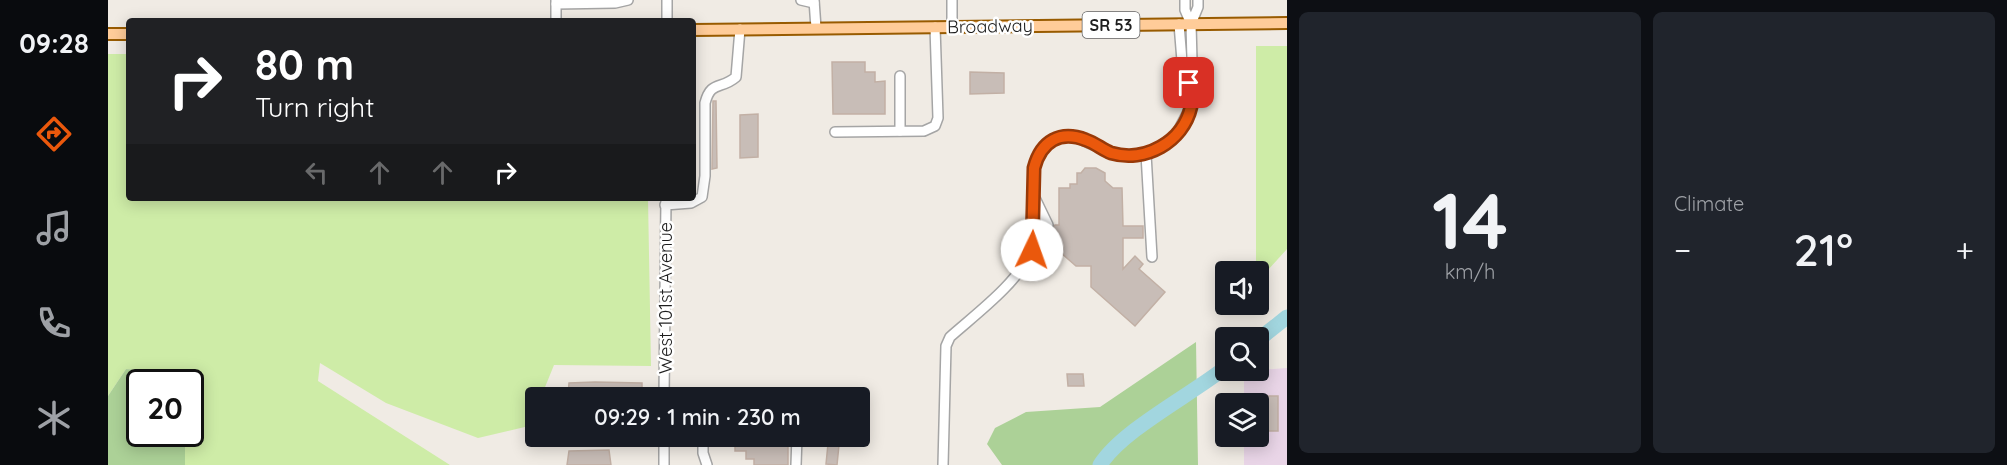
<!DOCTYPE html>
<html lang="en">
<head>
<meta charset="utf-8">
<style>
  :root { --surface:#171b24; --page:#20242c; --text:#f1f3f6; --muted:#9ea1a6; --accent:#ea580c }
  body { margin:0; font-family:Quicksand,sans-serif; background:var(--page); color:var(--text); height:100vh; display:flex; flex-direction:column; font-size:22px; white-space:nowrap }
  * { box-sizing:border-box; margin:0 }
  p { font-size:20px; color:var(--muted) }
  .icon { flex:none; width:33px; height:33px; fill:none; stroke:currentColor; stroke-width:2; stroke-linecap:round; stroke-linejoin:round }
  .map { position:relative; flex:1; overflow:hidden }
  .side { display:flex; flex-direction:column; gap:12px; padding:12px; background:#0d0f14; width:720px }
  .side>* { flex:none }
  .hud { position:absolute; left:18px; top:18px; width:570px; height:183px; border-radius:6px; box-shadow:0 3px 15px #0003; background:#202124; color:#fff; overflow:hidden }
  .tools { position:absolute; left:1107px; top:261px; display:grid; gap:12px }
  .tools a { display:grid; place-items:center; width:54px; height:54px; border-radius:6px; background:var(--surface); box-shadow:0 3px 15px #0003; font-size:30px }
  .speed { position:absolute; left:18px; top:369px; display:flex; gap:12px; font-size:30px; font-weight:700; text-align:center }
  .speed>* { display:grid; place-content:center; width:78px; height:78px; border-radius:50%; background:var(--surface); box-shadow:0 3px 15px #0003; line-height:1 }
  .speed .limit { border:3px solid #111; border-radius:9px; background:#fff; color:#111 }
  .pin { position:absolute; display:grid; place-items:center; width:51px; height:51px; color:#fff; margin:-26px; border-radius:12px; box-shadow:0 3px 9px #0006 }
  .me { position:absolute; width:66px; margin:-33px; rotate:3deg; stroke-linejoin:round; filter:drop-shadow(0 0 4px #0008) }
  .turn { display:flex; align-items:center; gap:21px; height:126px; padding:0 30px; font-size:27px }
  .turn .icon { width:78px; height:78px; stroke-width:2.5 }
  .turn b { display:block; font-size:42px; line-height:51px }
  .lanes { display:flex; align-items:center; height:57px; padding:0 30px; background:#0003; justify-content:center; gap:30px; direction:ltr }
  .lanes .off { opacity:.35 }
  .big { font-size:45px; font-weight:600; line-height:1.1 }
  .side .card { flex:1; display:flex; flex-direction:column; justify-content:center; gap:9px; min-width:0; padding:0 21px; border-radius:9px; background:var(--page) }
  .side .dial { align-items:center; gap:0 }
  .dial b { font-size:78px; line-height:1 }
  .heat { display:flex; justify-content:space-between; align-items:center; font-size:33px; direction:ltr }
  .side .tiles { flex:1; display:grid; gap:12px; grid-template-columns:repeat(2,1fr) }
  .trip { position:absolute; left:417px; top:387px; width:345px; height:60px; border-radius:6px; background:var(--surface); box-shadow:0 3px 15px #0003; font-weight:600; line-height:60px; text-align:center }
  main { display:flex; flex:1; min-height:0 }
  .menu { display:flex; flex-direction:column; width:108px; justify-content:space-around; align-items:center; background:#090b0e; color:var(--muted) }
  .menu .icon { width:42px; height:42px }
  .menu .current { color:var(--accent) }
  .menu b { font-size:27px; color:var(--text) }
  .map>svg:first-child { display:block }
  .industrial { fill:#e9d5e7 }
  .grass { fill:#ceeca7 }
  .forest { fill:#acd197 }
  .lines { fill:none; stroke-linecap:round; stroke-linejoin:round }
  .river { stroke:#a2d6df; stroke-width:15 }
  .building { fill:#c8bdb7; stroke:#c2b0a5; stroke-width:1.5 }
  .minor-casing { stroke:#a5a5a5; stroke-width:12 }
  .major-casing { stroke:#985b00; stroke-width:14 }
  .minor { stroke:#fff; stroke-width:9 }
  .major { stroke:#fc9; stroke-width:10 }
  .route-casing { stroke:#983908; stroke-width:15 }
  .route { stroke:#ea580c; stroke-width:10 }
  .labels { text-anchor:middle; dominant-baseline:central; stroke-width:5; stroke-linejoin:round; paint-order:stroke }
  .shield { fill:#fff; stroke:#626262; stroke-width:1.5 }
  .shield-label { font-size:16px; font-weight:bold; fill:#1e1e1e }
  .street-label { font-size:18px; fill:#1e1e1e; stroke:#fff }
</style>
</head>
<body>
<main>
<nav class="menu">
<b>09:28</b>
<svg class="icon current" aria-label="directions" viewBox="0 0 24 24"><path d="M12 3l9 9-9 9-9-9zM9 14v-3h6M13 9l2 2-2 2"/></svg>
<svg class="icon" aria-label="music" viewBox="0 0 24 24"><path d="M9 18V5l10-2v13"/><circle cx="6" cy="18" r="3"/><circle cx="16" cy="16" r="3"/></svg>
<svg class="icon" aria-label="phone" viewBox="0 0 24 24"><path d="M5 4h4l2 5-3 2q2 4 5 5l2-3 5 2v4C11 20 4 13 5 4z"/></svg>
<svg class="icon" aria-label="climate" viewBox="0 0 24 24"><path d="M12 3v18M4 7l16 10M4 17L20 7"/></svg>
</nav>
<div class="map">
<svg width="1179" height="465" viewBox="0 0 1179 465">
  <rect width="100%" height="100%" fill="#f0ebe4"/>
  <path class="industrial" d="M1179 368V465H1136V437L1150 436V404L1136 403V371Z"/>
  <g class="grass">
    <path d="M1148 46H1179V249L1151 280 1150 272 1148 271Z"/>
    <path d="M0 54H21V198H540L543 366 446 365 433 397 428 398 427 411 421 426 370 438 278 403 212 363 210 381 342 465H77V434H82V382H77V375L18 369 0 396Z"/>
  </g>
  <g class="forest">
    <path d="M1088 342 1090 465H894L879 444 887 428 918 412 992 407Z"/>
    <path d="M18 369 77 374V382H32V434H77V465H0V396Z"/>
  </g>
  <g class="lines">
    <g class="river">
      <path d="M1150 340 1179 317"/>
      <path d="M992 465C1014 430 1083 395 1118 367"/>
    </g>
  </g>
  <g class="building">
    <path d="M724 62H757V72H767V82L777 81V114H725Z"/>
    <path d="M862 72 896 73V93L862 94Z"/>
    <path d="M605 101H608L609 168 604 169Z"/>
    <path d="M650 114V157L632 158V115Z"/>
    <path d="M977 168H988L997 173V181L1005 188H1014L1015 226H1035V238H1015V269L1027 256 1035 264 1031 269 1057 292 1027 326 983 287V266H968L952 252V238H947L941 231 947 225H951V188H962V184H969V173H973Z"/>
    <path d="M959 374H975L976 386H960Z"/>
    <path d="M487 382 534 383V398H460L461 383Z"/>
    <rect x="1150" y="396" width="20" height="35"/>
    <path d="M627 436H667V445H680V465H646V459H638V451H627Z"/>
    <path d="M720 444 731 445 729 465 718 464Z"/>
    <path d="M501 450 503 465H459L461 451Z"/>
  </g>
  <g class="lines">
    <defs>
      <g id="minor">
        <path d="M448 0V21"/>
        <path d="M693 0 706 3"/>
        <path d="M706 0 708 28"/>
        <path d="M844 0V26"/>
        <path d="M1077 0V10L1083 24 1090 7V0"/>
        <path d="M448 4 507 3 520 0"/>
        <path d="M559 21V0"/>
        <path d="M1080 70 1084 61 1083 24"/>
        <path d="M792 76V131"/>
        <path d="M727 132 816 131 827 126 830 118 827 27"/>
        <path d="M1038 154 1044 257"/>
        <path d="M927 198 940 225"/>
        <path d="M557 205 583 203 594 197 597 176V103C603 80 613 90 628 77L632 29"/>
        <path d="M917 267 936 251 940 238"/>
        <path d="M556 398 558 198"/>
        <path d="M595 436V453L599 465"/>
        <path d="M556 465V436"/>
        <path d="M688 465 689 436"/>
        <path d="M835 465 838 346 842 337C869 313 910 283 924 250L926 168 930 155 938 144 952 137 965 136 1003 153 1022 155 1038 154 1055 146 1068 135 1083 106 1080 70 1074 61 1071 24"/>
      </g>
      <g id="major">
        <path d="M585 30 1179 23"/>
        <path d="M0 34H21"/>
      </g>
    </defs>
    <use href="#minor" class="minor-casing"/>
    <use href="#major" class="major-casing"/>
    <use href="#minor" class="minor"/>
    <use href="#major" class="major"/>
  </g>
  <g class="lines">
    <defs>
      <path id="route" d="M924 250 926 168C933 141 952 130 978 140 987 143 995 150 1003 153 1037 163 1075 142 1083 107 1084 99 1082 91 1081 83"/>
    </defs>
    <use href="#route" class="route-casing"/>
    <use href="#route" class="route"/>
  </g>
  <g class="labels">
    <rect class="shield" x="974.5" y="12" width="57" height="26" rx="4.5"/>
    <g class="shield-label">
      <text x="1003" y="25">SR 53</text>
    </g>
    <g class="street-label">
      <text transform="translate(882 26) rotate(-1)">Broadway</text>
      <text transform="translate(557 298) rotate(-90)">West 101st Avenue</text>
    </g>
  </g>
</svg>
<div class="tools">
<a><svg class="icon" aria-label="sound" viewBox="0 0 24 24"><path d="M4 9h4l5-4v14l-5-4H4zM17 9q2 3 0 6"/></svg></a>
<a><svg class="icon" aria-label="search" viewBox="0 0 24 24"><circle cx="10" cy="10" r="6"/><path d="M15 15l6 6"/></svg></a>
<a><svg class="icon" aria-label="layers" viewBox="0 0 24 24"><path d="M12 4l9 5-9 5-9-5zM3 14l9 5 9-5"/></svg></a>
</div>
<div class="speed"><div class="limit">20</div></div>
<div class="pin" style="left:1081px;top:83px;background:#d93025"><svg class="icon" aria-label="arrive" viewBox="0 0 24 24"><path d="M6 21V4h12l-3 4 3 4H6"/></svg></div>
<svg class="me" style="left:924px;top:250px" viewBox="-20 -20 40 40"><circle r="19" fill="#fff"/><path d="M0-13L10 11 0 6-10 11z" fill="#ea580c"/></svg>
<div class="trip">09:29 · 1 min · 230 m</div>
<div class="hud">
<div class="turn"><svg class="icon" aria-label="right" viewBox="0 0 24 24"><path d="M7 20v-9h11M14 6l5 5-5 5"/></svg><div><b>80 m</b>Turn right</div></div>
<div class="lanes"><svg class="icon off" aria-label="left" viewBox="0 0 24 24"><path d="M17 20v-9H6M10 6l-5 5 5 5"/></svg><svg class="icon off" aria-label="ahead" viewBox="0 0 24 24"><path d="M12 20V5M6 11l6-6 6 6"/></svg><svg class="icon off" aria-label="ahead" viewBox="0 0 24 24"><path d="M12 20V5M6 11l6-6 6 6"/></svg><svg class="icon" aria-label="right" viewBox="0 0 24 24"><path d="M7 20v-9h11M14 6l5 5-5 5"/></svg></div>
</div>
</div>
<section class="side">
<div class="tiles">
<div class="card dial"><b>14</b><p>km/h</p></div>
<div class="card"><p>Climate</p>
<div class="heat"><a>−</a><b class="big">21°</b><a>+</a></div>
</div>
</div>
</section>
</main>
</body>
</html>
